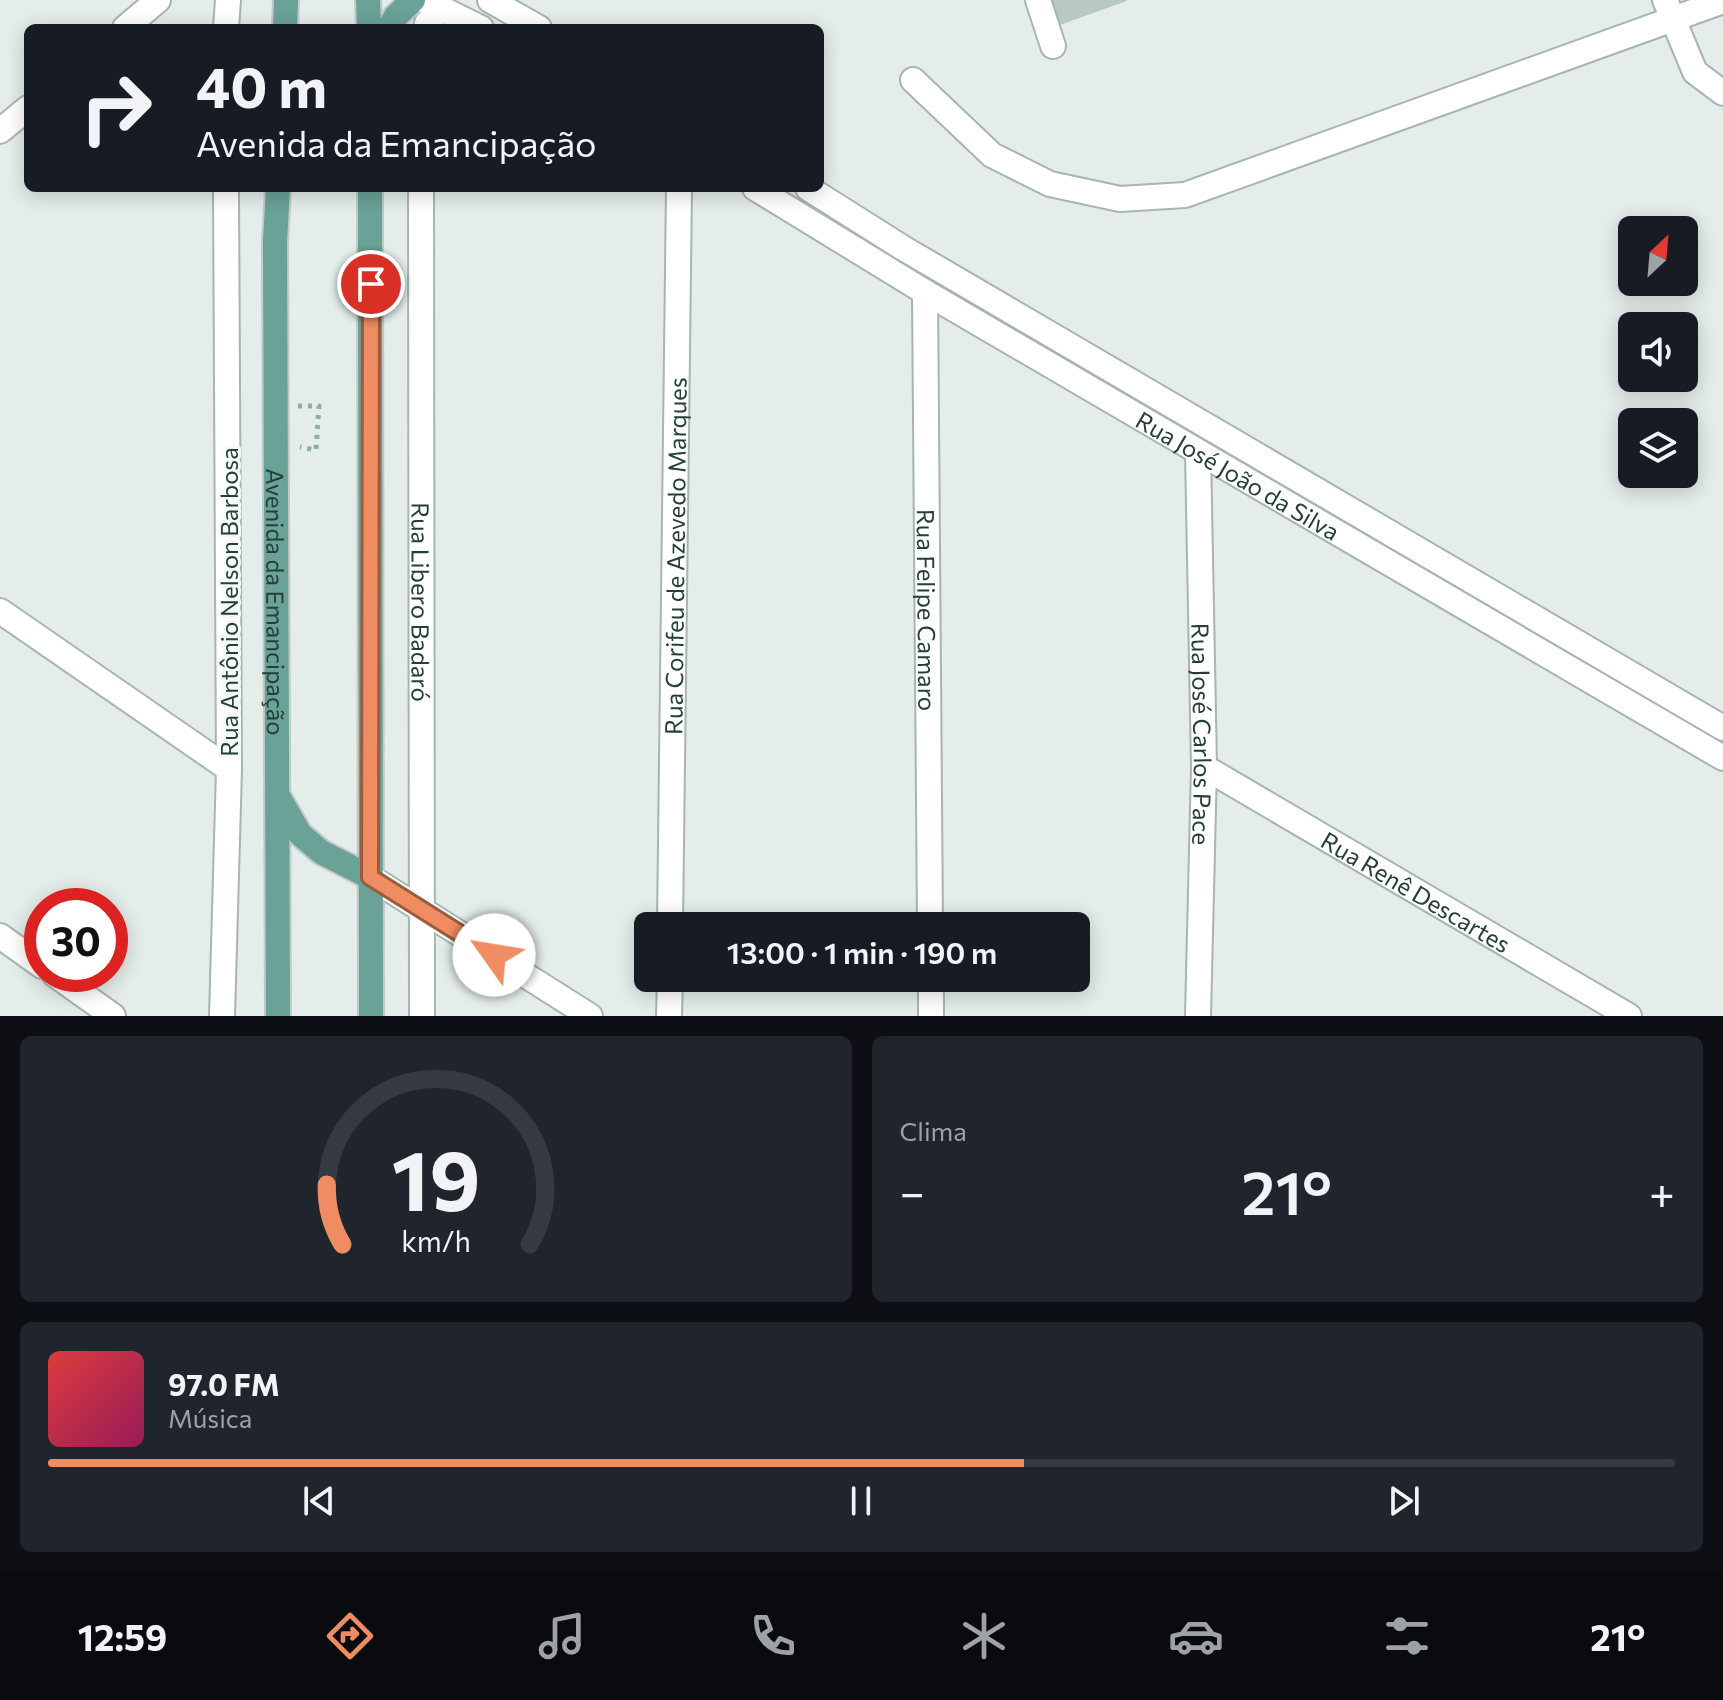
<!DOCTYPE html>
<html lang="pt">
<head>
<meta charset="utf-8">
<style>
  :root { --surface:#171b24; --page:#20242c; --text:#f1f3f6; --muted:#9ea1a6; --line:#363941; --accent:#ef8c61 }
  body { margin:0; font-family:Commissioner,sans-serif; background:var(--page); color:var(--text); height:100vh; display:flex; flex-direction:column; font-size:30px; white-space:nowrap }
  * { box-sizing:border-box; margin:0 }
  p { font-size:26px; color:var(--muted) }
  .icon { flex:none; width:44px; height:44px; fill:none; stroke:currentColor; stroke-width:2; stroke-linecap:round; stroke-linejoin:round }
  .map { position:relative; height:1016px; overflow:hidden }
  .details { display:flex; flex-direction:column; gap:20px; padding:20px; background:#0d0f14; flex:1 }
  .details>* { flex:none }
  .hud { position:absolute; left:24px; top:24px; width:800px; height:168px; border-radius:12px; box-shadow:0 4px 20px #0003; background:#171b24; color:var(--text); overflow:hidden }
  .needle { width:52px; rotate:26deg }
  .tools { position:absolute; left:1618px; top:216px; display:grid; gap:16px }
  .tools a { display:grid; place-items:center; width:80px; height:80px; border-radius:12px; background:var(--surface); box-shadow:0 4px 20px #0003; font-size:40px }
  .speed { position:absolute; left:24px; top:888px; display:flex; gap:16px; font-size:40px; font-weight:700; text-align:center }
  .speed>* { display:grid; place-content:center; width:104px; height:104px; border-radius:50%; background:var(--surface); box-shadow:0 4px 20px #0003; line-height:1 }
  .speed .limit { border:12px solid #d22; background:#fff; color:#111 }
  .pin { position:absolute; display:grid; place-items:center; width:68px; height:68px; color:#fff; margin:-34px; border:4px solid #fff; border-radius:50%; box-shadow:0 2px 8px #0007 }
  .me { position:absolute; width:88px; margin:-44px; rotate:302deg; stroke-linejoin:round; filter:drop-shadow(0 0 6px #0008) }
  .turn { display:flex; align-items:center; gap:28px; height:168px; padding:0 40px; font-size:36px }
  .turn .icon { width:104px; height:104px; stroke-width:2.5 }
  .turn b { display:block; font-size:56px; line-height:68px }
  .big { font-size:60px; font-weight:600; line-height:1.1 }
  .details .card { flex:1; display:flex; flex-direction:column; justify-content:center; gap:12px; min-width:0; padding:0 28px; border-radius:12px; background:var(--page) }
  .details .dial { align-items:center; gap:0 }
  .dial svg { height:208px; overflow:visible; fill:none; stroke:var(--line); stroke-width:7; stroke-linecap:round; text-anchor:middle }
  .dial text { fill:var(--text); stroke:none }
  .song { display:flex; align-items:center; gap:24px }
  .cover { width:96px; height:96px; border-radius:12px; background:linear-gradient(135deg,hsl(0 70% 55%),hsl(330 70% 35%)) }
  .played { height:8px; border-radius:4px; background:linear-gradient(90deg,var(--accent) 60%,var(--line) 60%) }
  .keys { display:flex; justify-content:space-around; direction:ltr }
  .heat { display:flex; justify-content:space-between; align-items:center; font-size:44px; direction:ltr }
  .details .tiles { flex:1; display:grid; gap:20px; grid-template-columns:1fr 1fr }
  .card:last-child { grid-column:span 2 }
  .trip { position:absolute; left:634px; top:912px; width:456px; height:80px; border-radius:12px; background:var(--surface); box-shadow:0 4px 20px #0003; font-weight:600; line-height:80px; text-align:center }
  .menu { display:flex; height:128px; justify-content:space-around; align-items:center; background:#090b0e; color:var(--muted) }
  .menu .icon { width:56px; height:56px }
  .menu .current { color:var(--accent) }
  .menu b { font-size:36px; color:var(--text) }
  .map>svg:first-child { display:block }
  .building { fill:#b9c8c3; stroke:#b7c7c1; stroke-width:2 }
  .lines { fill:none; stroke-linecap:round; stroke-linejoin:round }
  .minor-casing { stroke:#a7b5b1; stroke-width:28 }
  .major-casing { stroke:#c2c9c8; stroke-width:28 }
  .path { stroke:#85b0a5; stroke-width:5; stroke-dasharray:4 6; stroke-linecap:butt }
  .minor { stroke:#fff; stroke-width:24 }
  .major { stroke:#6aa297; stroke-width:24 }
  .route-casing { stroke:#9b5b3f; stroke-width:20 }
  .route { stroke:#ef8c61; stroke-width:14 }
  .labels { text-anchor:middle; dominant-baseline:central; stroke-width:6; stroke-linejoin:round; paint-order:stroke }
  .street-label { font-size:24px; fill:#243f39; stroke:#f5faf8 }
</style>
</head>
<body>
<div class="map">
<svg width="1723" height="1016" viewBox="0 0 1723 1016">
  <rect width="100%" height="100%" fill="#e4edea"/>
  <path class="building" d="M1052 0H1126L1060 24Z"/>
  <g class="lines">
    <defs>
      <g id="minor">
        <path d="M424 0 481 28"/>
        <path d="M490 0 539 28"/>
        <path d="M1038 0 1053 46"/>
        <path d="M1665 0 1695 72 1723 93"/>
        <path d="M125 28 158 0"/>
        <path d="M226 28 228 0"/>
        <path d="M426 28 427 23 443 8"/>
        <path d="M913 80 992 155 1050 184 1120 199 1185 195 1723 1"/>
        <path d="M0 131 28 108"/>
        <path id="s1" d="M421 188 422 1016"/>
        <path id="s2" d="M755 188 925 292 1723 758"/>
        <path d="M808 188 903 248 1723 728"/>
        <path id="s3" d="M925 292 930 926"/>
        <path id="s4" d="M1198 452 1204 767 1198 1016"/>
        <path d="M0 611 229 769"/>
        <path id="s5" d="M1204 767 1629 1016"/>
        <path d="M370 877 590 1016"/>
        <path id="s6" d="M670 926 679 188"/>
        <path d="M0 936 42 966"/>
        <path d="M54 974 113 1016"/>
        <path d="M931 978V1016"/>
        <path d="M222 1016 229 769 226 188"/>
        <path d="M669 1016 670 978"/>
      </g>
      <g id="major">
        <path d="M368 0 369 28"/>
        <path d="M285 28 286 0"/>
        <path d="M389 28 396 16 413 0"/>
        <path id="s7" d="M278 188 275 241 278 1016"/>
        <path d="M370 188 371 1016"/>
        <path d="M278 796 300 834 321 852 370 877"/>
      </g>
    </defs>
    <use href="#minor" class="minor-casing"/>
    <use href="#major" class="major-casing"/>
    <path class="path" d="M298 406H319L316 450 300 447"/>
    <use href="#minor" class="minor"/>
    <use href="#major" class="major"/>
  </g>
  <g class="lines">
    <defs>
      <path id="route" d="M371 284 370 877 494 955"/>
    </defs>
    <use href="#route" class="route-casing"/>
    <use href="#route" class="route"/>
  </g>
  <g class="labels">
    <g class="street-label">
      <text stroke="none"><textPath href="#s2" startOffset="562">Rua José João da Silva</textPath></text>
      <text stroke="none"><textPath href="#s6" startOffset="370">Rua Corifeu de Azevedo Marques</textPath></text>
      <text transform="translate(228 602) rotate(-90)">Rua Antônio Nelson Barbosa</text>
      <text stroke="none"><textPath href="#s7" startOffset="414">Avenida da Emancipação</textPath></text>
      <text stroke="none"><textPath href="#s1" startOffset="414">Rua Libero Badaró</textPath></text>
      <text stroke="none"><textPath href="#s3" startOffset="318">Rua Felipe Camaro</textPath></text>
      <text stroke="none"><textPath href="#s4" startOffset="282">Rua José Carlos Pace</textPath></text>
      <text stroke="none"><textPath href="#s5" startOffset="246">Rua Renê Descartes</textPath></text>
    </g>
  </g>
</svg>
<div class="tools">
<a><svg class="needle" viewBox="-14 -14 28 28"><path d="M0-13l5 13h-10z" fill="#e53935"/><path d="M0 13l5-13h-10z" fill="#9ea1a6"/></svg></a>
<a><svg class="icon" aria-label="sound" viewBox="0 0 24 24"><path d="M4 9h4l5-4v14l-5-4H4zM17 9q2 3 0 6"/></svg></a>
<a><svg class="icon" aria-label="layers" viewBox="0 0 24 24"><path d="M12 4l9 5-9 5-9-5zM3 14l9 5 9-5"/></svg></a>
</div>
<div class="speed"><div class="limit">30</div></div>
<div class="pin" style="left:371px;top:284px;background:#d93025"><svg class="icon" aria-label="arrive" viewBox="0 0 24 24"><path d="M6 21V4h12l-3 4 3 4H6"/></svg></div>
<svg class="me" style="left:494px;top:955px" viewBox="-20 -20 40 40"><circle r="19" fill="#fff"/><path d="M0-13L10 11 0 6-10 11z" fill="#ef8c61"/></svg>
<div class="trip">13:00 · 1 min · 190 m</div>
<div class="hud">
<div class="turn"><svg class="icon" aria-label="right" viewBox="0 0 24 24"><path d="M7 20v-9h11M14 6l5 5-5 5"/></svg><div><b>40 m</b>Avenida da Emancipação</div></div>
</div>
</div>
<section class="details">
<div class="tiles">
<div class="card dial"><svg viewBox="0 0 100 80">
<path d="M14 69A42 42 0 1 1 86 69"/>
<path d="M14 69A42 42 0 0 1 8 46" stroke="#ef8c61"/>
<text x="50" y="56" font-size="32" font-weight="700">19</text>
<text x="50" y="72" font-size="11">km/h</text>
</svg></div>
<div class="card"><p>Clima</p>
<div class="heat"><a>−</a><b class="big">21°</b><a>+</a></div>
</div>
<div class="card">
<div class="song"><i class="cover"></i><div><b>97.0 FM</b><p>Música</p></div></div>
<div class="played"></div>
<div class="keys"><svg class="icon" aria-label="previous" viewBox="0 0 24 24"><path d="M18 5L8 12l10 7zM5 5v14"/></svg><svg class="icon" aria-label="pause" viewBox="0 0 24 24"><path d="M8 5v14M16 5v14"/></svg><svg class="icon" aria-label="next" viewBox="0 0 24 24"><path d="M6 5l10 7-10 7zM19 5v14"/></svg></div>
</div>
</div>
</section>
<nav class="menu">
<b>12:59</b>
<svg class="icon current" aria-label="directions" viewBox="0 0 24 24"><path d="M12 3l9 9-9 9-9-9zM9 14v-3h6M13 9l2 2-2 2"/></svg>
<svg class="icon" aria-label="music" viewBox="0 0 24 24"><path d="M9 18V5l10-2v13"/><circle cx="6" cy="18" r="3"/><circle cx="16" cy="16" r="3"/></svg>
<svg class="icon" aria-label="phone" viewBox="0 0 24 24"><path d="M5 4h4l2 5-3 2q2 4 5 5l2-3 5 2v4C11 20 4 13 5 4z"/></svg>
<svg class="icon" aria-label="climate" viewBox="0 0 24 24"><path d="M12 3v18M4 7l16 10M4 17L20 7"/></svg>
<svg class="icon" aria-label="car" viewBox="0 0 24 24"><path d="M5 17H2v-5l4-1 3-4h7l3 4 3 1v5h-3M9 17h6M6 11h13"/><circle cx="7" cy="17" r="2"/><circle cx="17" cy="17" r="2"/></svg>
<svg class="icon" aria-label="filters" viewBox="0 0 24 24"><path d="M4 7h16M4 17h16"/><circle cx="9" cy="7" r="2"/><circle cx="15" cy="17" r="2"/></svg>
<b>21°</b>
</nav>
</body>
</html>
